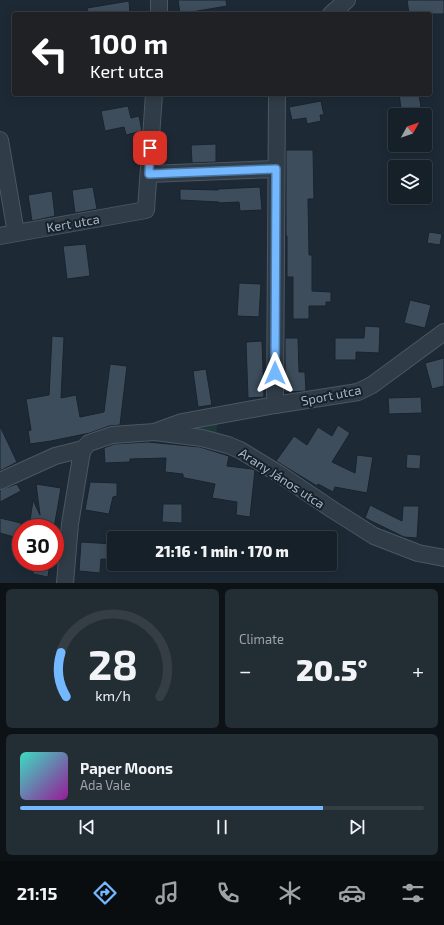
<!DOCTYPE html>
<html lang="en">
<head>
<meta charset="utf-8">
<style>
  :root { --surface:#162028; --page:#232d34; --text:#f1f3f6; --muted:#9ea3a8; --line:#353e45; --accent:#74b8ff }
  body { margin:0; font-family:"Exo 2",sans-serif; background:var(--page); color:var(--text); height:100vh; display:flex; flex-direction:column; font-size:15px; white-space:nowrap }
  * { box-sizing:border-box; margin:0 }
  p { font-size:13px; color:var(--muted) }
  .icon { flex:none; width:22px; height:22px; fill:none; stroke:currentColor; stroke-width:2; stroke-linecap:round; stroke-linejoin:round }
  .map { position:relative; height:583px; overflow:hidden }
  .drawer { display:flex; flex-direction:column; gap:6px; padding:6px; background:#0c1216; flex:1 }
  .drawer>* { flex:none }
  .top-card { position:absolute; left:12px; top:12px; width:420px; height:84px; border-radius:4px; box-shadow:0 2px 10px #0003,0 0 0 1px var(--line); background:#202124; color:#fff; overflow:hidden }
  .needle { width:26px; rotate:50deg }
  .tools { position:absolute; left:388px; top:108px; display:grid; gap:8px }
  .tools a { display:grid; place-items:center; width:44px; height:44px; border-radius:4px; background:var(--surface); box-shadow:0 2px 10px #0003,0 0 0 1px var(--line); font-size:20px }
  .speed { position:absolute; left:12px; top:519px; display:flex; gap:8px; font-size:20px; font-weight:700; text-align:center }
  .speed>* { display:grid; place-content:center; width:52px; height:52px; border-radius:50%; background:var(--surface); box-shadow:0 2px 10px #0003,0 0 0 1px var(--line); line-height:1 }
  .speed .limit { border:6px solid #d22; background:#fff; color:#111 }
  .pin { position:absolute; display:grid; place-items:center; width:34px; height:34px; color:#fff; margin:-17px; border-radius:8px; box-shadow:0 2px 6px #0006 }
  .me { position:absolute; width:44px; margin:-22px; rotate:0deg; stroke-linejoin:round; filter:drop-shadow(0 0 3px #0008) }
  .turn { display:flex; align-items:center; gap:14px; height:84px; padding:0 12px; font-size:18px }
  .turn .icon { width:52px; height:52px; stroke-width:2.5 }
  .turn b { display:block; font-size:28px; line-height:34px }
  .big { font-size:30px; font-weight:800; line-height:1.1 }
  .drawer .card { flex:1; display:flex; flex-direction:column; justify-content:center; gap:6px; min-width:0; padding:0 14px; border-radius:6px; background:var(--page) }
  .drawer .dial { align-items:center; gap:0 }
  .dial svg { height:104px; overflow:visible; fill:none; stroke:var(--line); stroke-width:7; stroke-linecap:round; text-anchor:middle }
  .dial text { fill:var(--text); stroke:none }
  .song { display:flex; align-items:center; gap:12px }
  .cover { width:48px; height:48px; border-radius:6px; background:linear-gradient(135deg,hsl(170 70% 55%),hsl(300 70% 35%)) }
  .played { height:4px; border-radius:2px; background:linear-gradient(90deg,var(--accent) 75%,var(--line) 75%) }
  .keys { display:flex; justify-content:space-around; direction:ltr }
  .heat { display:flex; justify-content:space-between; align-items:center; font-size:22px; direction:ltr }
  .drawer .tiles { flex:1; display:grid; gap:6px; grid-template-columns:1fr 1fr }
  .card:last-child { grid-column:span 2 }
  .trip { position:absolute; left:107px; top:531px; width:230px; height:40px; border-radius:4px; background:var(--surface); box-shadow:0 2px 10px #0003,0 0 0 1px var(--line); font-weight:800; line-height:40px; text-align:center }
  .menu { display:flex; height:64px; justify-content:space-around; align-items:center; background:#090d10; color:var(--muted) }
  .menu .icon { width:28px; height:28px }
  .menu .on { color:var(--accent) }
  .menu b { font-size:18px; color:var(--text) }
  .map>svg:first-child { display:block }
  .green { fill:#1e3737 }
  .building { fill:#3d4d5c; stroke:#18232d }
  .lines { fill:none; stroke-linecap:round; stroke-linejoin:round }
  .street-casing { stroke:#4b5762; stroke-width:18 }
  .street { stroke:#303c47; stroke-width:16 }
  .route-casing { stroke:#4b78a6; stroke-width:10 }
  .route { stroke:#74b8ff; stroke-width:7 }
  .labels { text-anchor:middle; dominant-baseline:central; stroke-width:4; stroke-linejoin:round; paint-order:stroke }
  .street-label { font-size:13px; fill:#a9b7c5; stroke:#16212b }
</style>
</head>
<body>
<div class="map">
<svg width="444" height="583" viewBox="0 0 444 583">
  <rect width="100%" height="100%" fill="#1d2a36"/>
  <path class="green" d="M218 419 216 437 168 430Z"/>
  <g class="building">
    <path d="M178 0H226L227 6 180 14Z"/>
    <path d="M407 0H444V14H409Z"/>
    <path d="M129 1 130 14H88L87 8Z"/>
    <path d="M399 94H419L422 115H402Z"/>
    <path d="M321 101 324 115H320L321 121 307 124 306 118 292 120 289 107Z"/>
    <path d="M128 106 131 118 139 116 142 131 126 135 124 127 105 131 101 111Z"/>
    <path d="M216 144V162L192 163 191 145Z"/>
    <path d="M286 150H313L314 199H308L309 255H312V291L331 292V302H326V306H309V319H293V277H287V236H286Z"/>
    <path d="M93 187 97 209 75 213 72 190Z"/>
    <path d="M260 187 262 210 240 211 239 202 219 203V202L180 200V189L218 190V189Z"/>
    <path d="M52 191 55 216 32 221 28 195Z"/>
    <path d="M429 232 442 234 440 245 427 243Z"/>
    <path d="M86 244 90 276 67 279 63 246Z"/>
    <path d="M239 283 261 284 259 317 237 316Z"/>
    <path d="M410 300 431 305 425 328 404 323Z"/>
    <path d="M365 326 380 327 379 353 356 352V360H335V338H364Z"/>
    <path d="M52 336 64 337 61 398 76 395 80 417 104 412 110 364 127 366 120 425 109 426 90 433 51 441 30 444 28 431 31 430 26 399 49 395Z"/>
    <path d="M285 338H298L299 372H305L306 391 285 392Z"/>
    <path d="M262 341 264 397 248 398 246 342Z"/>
    <path d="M444 358V386L432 389 425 363Z"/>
    <path d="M206 369 212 405 198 407 193 371Z"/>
    <path d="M421 397 422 413 389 414 388 398Z"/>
    <path d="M338 425 350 433 332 462 355 473 357 455 373 457 367 493 335 487 333 492 318 484 317 486 276 461 294 436 307 445 318 427 332 436Z"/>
    <path d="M0 426 17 462 0 471Z"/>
    <path d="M148 442 200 447 229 456 227 466 252 469 255 470 250 517 236 515 237 502 212 498 215 484 185 478 183 477V474L165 472 166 458 130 459V462L105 463 104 448 114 444Z"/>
    <path d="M407 454 421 455 420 469 406 468Z"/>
    <path d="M90 482 117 483V496L113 497 109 514 85 510Z"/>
    <path d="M17 484 21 491 0 502V490Z"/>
    <path d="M36 484 61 488 54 528H29L33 500 40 515Z"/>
    <path d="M163 504H182V523L162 522Z"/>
    <path d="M370 505 402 521 403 506H419L417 538 404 537 365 518Z"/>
    <path d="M0 518 21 523V539L0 533Z"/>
    <path d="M81 542 114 544V560L101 559 100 573 79 571Z"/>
    <path d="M34 562H50L48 577 33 574Z"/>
  </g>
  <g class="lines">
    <defs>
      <g id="street">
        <path d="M159 14V0"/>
        <path d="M331 14 347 0"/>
        <path d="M0 140 16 233"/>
        <path d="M149 174 276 169"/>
        <path d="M0 236 146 210 154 94"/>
        <path d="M275 405 277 94"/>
        <path d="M157 431 182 422 275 405 358 392 372 385 444 332"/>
        <path d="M0 481 55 456 83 449 89 443 112 435 155 432 202 438 228 445 240 450 281 475 333 510 374 536 418 553 444 558"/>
        <path d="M65 583 70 524 81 457 83 449"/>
      </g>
    </defs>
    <use href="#street" class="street-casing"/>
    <use href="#street" class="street"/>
  </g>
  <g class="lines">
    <defs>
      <path id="route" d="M150 148 149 174 276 169 275 373"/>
    </defs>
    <use href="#route" class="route-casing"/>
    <use href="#route" class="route"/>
  </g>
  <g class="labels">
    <g class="street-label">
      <text transform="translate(73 223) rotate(-10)">Kert utca</text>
      <text transform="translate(331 395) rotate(-11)">Sport utca</text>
      <text transform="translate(282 478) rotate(33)">Arany János utca</text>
    </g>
  </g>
</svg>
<div class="tools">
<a><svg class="needle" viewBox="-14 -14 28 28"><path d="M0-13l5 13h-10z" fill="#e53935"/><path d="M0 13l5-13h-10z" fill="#9ea3a8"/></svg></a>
<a><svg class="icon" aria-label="layers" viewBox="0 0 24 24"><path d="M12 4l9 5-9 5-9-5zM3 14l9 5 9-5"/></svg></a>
</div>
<div class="speed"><div class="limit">30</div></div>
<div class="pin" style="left:150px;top:148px;background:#d93025"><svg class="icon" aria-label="arrive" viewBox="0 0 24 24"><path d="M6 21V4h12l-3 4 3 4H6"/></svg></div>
<svg class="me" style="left:275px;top:373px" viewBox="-20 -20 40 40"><path d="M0-17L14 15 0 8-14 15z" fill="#74b8ff" stroke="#fff" stroke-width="4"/></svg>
<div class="trip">21:16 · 1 min · 170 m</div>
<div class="top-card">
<div class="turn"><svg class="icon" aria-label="left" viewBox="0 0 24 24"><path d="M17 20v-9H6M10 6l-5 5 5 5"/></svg><div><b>100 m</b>Kert utca</div></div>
</div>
</div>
<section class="drawer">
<div class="tiles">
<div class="card dial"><svg viewBox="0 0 100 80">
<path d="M14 69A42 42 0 1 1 86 69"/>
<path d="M14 69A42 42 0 0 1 10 35" stroke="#74b8ff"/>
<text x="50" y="56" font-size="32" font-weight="700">28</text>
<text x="50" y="72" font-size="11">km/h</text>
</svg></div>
<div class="card"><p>Climate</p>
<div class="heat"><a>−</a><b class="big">20.5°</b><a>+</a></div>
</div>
<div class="card">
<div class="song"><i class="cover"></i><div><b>Paper Moons</b><p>Ada Vale</p></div></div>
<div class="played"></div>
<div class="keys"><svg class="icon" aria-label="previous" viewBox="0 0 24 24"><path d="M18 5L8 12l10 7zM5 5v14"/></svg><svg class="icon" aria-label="pause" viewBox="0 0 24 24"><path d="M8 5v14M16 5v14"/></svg><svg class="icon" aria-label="next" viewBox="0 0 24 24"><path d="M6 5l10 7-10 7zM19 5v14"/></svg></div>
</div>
</div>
</section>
<nav class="menu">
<b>21:15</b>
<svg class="icon on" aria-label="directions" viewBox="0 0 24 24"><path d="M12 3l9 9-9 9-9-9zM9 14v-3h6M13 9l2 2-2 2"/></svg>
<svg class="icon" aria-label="music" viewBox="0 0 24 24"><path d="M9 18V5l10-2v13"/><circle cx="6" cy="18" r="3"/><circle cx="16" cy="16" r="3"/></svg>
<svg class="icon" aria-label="phone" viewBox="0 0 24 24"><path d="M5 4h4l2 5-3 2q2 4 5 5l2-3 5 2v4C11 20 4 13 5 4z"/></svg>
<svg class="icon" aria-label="climate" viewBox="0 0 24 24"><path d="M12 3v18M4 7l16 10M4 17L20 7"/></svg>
<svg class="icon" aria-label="car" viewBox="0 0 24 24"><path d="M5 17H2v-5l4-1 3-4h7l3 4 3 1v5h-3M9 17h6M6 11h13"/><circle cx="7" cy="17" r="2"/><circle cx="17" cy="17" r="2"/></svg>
<svg class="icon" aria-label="filters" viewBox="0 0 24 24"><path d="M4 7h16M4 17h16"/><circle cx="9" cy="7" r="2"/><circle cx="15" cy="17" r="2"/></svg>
</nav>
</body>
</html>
